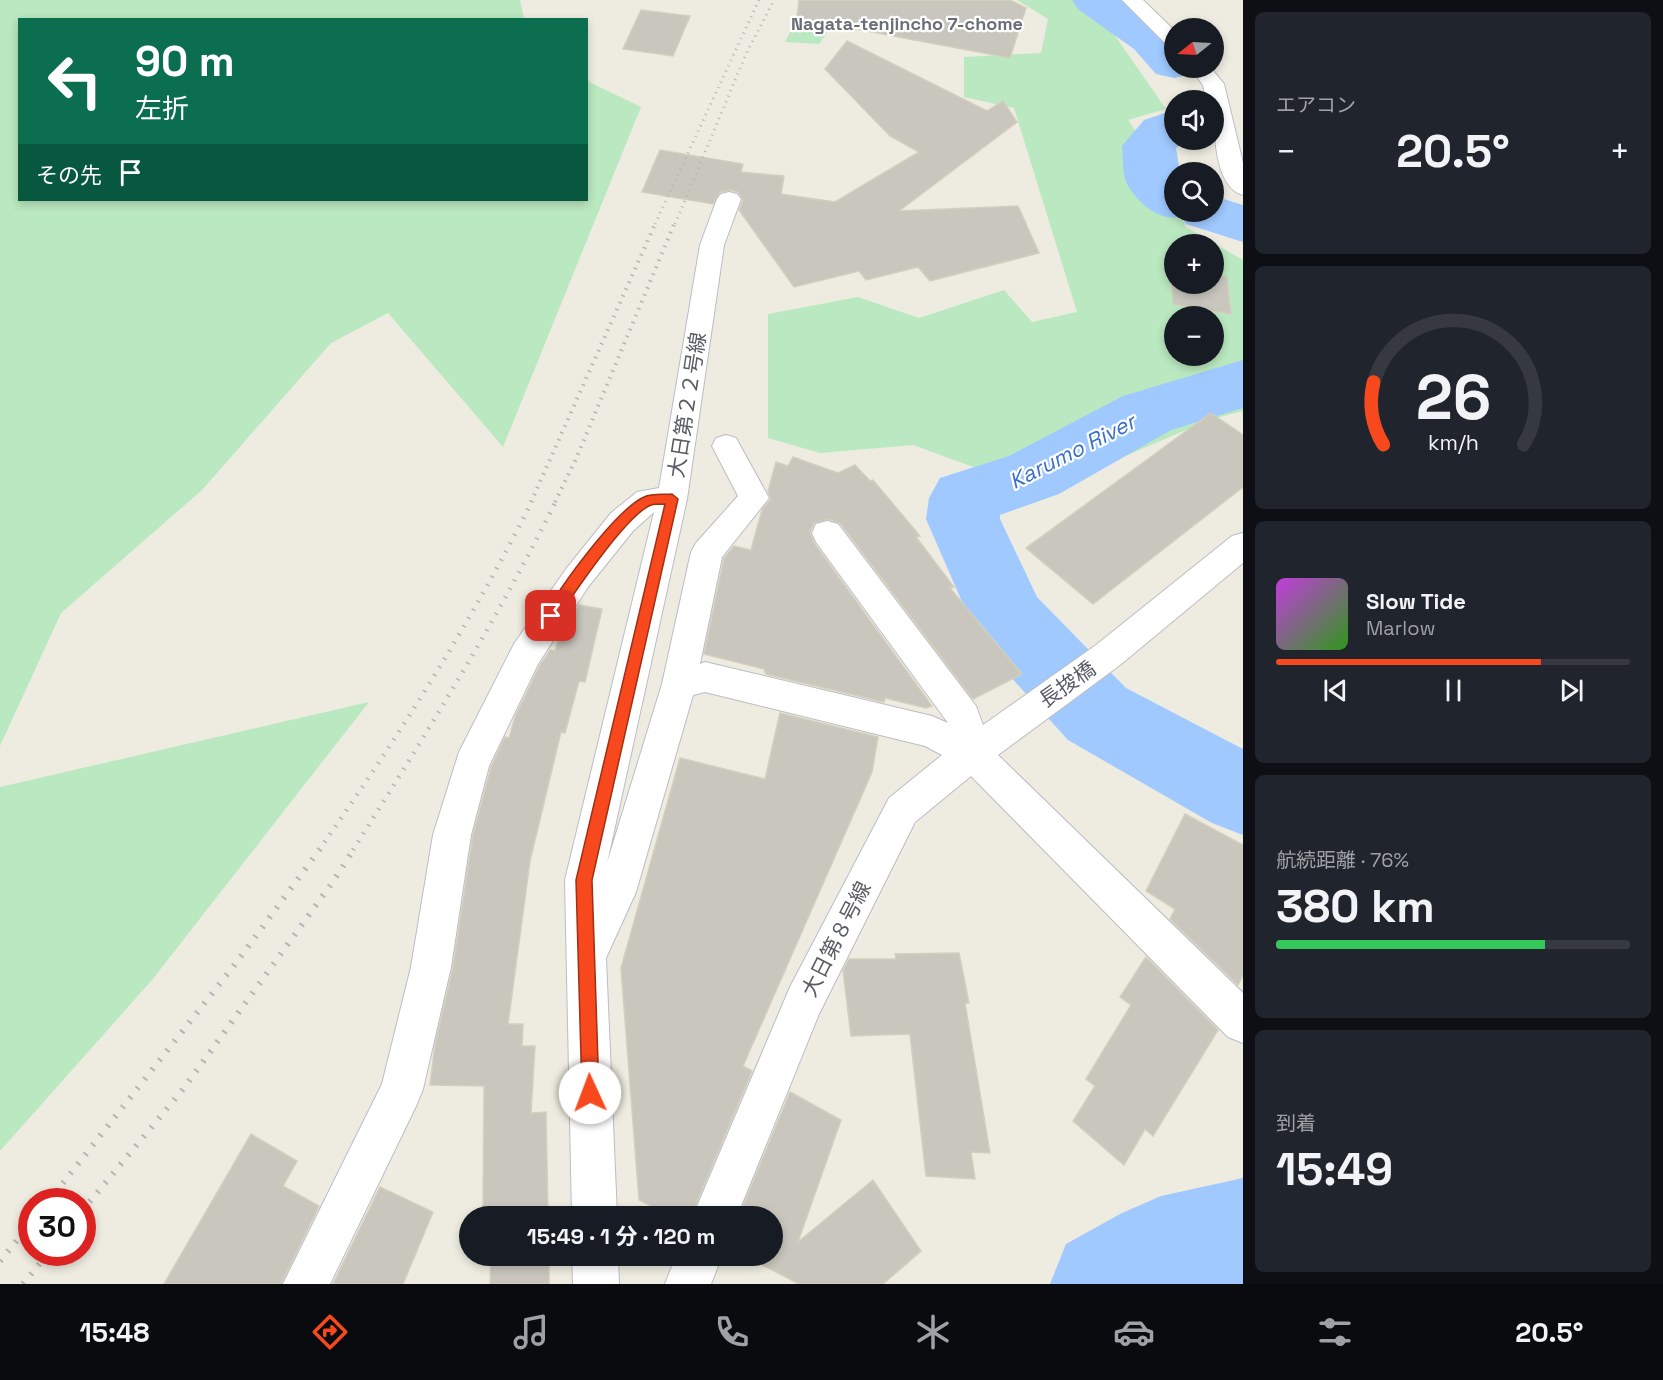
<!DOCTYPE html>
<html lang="ja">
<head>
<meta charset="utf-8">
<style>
  :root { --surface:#171b24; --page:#20242c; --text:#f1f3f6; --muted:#9ea1a6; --line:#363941; --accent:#f7491d }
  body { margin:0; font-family:"Space Grotesk","Noto Sans JP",sans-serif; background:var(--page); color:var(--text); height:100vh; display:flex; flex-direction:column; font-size:22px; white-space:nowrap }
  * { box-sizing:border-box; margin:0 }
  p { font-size:20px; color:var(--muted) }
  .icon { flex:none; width:33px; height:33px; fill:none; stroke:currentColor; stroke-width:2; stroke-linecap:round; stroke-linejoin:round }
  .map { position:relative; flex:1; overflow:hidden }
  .side { display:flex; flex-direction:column; gap:12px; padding:12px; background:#0d0f14; width:420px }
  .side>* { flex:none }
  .guide { position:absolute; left:18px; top:18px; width:570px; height:183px; border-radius:0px; box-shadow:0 3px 9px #0003; background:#0b6e4f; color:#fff; overflow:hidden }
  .needle { width:39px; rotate:252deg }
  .fabs { position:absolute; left:1164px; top:18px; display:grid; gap:12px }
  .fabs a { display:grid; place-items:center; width:60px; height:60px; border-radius:50%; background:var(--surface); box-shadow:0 3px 9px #0003; font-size:30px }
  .speed { position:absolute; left:18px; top:1188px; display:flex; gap:12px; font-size:30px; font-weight:700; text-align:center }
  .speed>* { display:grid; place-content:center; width:78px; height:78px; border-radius:50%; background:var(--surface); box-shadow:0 3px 9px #0003; line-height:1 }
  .speed .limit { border:9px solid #d22; background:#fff; color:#111 }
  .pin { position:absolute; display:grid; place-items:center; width:51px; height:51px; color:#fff; margin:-26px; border-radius:12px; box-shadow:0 3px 9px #0006 }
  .me { position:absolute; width:66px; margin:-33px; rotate:358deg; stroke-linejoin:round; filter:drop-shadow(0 0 4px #0008) }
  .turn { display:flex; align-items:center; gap:21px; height:126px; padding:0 18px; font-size:27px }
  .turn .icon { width:78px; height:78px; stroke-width:2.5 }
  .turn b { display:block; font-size:42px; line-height:51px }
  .then { display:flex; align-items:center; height:57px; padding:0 18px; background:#0003; gap:12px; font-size:22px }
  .big { font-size:45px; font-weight:700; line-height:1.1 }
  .side .card { flex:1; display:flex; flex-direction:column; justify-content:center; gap:9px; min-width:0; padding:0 21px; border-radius:9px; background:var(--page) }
  .side .dial { align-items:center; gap:0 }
  .dial svg { height:156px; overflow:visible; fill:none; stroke:var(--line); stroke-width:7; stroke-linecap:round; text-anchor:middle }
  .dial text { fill:var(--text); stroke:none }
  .song { display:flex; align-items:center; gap:18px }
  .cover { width:72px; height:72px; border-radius:9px; background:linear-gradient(135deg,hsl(290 70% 55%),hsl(110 70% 35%)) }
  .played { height:6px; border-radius:3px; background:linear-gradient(90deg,var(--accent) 75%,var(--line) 75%) }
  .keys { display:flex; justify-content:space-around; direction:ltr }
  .heat { display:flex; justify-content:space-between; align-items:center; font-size:33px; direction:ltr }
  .charge { height:9px; border-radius:4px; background:linear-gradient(90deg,#34c759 76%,var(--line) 0) }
  .trip { position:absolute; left:459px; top:1206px; width:324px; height:60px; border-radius:30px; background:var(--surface); box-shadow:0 3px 9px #0003; font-weight:700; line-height:60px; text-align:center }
  .tab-bar { display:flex; height:96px; justify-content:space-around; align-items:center; background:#090b0e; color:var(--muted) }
  .tab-bar .icon { width:42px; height:42px }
  .tab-bar .current { color:var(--accent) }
  .tab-bar b { font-size:27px; color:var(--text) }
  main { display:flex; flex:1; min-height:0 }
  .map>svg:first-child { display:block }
  .green { fill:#bae8c0; fill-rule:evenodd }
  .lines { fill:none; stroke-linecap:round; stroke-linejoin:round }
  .river { fill:#9fc9ff; fill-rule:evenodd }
  .building { fill:#c9c6bd; stroke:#d3cfbe; stroke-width:1.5 }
  .minor-casing { stroke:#bbbdc4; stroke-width:2 }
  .minor { fill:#fff; fill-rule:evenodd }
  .rail-far3 { stroke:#b5b5b6; stroke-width:3; stroke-dasharray:1 5; stroke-linecap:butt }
  .rail-far2 { stroke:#b5b5b6; stroke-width:4; stroke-dasharray:1.5 6; stroke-linecap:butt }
  .rail-far1 { stroke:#b5b5b6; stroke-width:4.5; stroke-dasharray:1.5 8; stroke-linecap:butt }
  .rail { stroke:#b5b5b6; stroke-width:6; stroke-dasharray:2 10; stroke-linecap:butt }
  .route { fill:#f7491d; stroke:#a12f13; stroke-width:1.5 }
  .labels { text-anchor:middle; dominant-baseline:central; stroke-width:4.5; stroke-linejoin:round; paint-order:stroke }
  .far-neighbourhood-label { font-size:18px; font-weight:bold; fill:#6a6e75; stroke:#fff }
  .street-label { font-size:21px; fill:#595c63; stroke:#fff }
  .water-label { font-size:22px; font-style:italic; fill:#386ecc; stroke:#fff }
</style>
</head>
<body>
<main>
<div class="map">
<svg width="1243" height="1284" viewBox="0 0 1243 1284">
  <rect width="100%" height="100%" fill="#eeece0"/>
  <g class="green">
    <path d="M0 0H520L524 19 20 20V200H586L587 81 641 107 503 447 388 313 331 343 202 490 61 613 0 746Z"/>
    <path d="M807 0H850L819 44 785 42Z"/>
    <path d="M1017 0H1094L1118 40 1166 109 1128 120C1146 147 1174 178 1174 212H1179L1186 227 1243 260V411L1209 420 1042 492 913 445 820 453 768 438V314L858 297 919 318 1004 290 1032 322 1077 312 1014 108 964 97V57L1041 53 1048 19ZM1174 244H1214V284H1174ZM1174 316H1214V356H1174Z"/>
    <path d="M369 702 152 980 0 1151V787Z"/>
  </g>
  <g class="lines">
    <g class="river">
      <path d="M1072 0H1126L1174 35V68H1196L1192 74 1174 78 1156 74 1134 49 1079 10Z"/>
      <path d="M1174 110V140H1188L1176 148 1180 172H1174V212H1214V196L1243 205V242L1186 224 1181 217C1159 222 1137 202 1127 184 1122 174 1123 157 1122 146L1144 120Z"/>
      <path d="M1243 360V408L1171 430 1059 494 1000 515V519L1037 597 1126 688 1243 749V835L1212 823 1068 740 980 643 926 519 929 498 940 478 1009 456 1123 396Z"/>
      <path d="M1243 1178V1284H1050L1066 1244 1122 1213 1161 1196Z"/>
    </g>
  </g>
  <g class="building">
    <path d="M799 0H1010L1026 8 1010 58 797 18Z"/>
    <path d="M641 10 690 16 673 56 623 49Z"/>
    <path d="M847 41 987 111 1003 101 1017 122 899 211 1018 206 1039 253 930 281 918 267 866 280 859 271 794 287 739 210 743 200 738 192 730 190 720 192 713 204 642 192 660 150 743 164 741 172 784 176 781 194 835 202 919 152 890 136 825 69Z"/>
    <path d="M1171 268H1174V284H1214V275L1227 277 1231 314 1173 304Z"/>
    <path d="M1211 413 1243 435V487L1093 604 1026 548Z"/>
    <path d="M793 457 838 473 855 465 870 481 873 480 920 536 916 537 954 587 950 588 1022 674 973 699 840 523 828 519 814 523 810 532 814 543 932 706 926 708 885 698 884 702 766 674 764 669 704 654 724 558 734 546 751 550 762 510 771 499 768 491 776 462 788 466Z"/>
    <path d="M579 605 602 609 585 682 579 681 565 733 561 732 530 861 508 1024H523L522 1046H535L531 1113 546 1112 548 1216H483L484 1086 430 1085 435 1045 453 967 473 835 491 767 505 737 509 738 515 717 540 665 550 650 555 651 560 635Z"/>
    <path d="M780 713 878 737 872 772 743 1066 752 1071 691 1216H671L639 1200 621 968 680 758 765 779Z"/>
    <path d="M1185 814 1243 845V975L1238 985 1170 919 1175 909 1146 891Z"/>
    <path d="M959 953 969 1003H965L990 1153 971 1152 975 1179 926 1176 910 1034 851 1036 843 971 849 959H896L895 954Z"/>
    <path d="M1146 957 1218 1030 1153 1136 1145 1129 1124 1165 1073 1121 1095 1086 1086 1079 1131 1005 1120 997Z"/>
    <path d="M790 1092 841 1120 798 1242 873 1180 921 1251 883 1284H799L745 1256H772V1216H739Z"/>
    <path d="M251 1134 297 1161 283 1186 319 1206 281 1284H164Z"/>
    <path d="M380 1187 433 1212 403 1284H333Z"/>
    <path d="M491 1256H549V1284H490Z"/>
  </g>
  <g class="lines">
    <defs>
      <g id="minor">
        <path d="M1122 0H1143L1174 30V47L1167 45Z"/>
        <path d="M1190 68H1211L1224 84 1243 163V195C1213 187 1214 126 1214 100H1206L1203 85Z"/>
        <path d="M729 192 737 194 741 199 724 245 687 499 607 863 662 684 691 552 696 543 738 496 712 446 716 438 726 435 736 438 769 498 722 557 700 664 705 662 932 716 948 723 816 542 812 533 816 524 827 521 838 524 976 706 983 725 1096 645 1232 536 1243 533V563L1120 665 998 755 1243 993V1043L1228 1037 971 776 915 822 819 1014 737 1216H693L790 987 889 798 942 755 925 746 705 692 693 695 636 892 606 958 617 1216H572L565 880 654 512 633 531 588 587 538 664 489 766 471 835 451 967 423 1089 417 1104 330 1284H283L382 1084 411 967 433 835 459 752 514 644 566 569 611 513 637 492 659 488 700 245 717 199 721 194Z"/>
        <path d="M572 1256H618L619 1284H573Z"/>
        <path d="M676 1256H722L711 1284H665Z"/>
      </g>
    </defs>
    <use href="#minor" class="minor-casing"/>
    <use href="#minor" class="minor"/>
    <g class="rail-far3">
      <path d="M655 224 759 0"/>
      <path d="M675 224 746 54 774 0"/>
    </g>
    <g class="rail-far2">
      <path d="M531 502 656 222"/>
      <path d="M555 502 576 459 675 222"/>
    </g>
    <g class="rail-far1">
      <path d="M319 850C397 739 471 623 532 501"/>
      <path d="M353 850C425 736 496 622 556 501"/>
    </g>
    <g class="rail">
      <path d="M48 1202 233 967 320 849"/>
      <path d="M82 1211 184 1088 332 883 354 849"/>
      <path d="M0 1261 32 1222"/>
      <path d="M23 1284 49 1252"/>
    </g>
  </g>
  <path class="route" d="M672 494 678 499 592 880 599 1093 597 1099 590 1102 584 1099 582 1093 576 880 665 504C661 504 654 504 651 505 626 515 573 595 556 620H547L545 616C559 587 616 510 644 497 652 493 664 495 672 494Z"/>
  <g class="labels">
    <g class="far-neighbourhood-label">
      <text x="907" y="23">Nagata-tenjincho 7-chome</text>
    </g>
    <g class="street-label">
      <text transform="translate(687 405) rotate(-81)">大日第２２号線</text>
      <text transform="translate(1067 684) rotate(-35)">長捘橋</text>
      <text transform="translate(836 939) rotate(-63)">大日第８号線</text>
    </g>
    <g class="water-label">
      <text transform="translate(1072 451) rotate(-27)">Karumo River</text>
    </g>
  </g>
</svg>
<div class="fabs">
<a><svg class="needle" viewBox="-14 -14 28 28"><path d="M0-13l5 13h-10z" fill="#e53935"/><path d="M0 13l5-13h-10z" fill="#9ea1a6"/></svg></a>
<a><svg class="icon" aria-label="sound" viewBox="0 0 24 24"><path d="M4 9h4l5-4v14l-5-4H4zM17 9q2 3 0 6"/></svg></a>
<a><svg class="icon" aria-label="search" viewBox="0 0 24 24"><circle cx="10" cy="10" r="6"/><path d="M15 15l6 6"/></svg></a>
<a>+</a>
<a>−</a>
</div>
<div class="speed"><div class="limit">30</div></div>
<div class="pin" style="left:551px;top:616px;background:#d93025"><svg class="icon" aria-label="arrive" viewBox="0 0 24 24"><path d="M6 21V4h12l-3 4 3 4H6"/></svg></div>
<svg class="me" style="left:590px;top:1093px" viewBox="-20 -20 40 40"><circle r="19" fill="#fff"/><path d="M0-13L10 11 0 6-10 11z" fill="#f7491d"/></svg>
<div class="trip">15:49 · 1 分 · 120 m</div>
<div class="guide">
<div class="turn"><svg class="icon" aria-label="left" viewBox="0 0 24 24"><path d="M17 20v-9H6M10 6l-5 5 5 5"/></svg><div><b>90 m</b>左折</div></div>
<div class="then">その先<svg class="icon" aria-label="arrive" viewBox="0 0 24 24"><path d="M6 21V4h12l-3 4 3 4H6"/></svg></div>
</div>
</div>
<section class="side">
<div class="card"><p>エアコン</p>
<div class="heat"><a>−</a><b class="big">20.5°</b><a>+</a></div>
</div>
<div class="card dial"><svg viewBox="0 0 100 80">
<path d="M14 69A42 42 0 1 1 86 69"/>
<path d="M14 69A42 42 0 0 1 9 37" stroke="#f7491d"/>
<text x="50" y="56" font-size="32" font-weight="700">26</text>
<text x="50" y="72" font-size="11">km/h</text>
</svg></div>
<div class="card">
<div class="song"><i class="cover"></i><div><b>Slow Tide</b><p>Marlow</p></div></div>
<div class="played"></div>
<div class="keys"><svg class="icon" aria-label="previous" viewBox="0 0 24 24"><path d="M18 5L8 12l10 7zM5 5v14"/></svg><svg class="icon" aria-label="pause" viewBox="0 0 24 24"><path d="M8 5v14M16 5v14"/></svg><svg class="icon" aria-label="next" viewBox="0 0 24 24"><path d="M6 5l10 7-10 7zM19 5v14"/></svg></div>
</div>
<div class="card"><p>航続距離 · 76%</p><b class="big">380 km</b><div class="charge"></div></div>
<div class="card"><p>到着</p><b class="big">15:49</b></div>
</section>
</main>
<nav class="tab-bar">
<b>15:48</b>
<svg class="icon current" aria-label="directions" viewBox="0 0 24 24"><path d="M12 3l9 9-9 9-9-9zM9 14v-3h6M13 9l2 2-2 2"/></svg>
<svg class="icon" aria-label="music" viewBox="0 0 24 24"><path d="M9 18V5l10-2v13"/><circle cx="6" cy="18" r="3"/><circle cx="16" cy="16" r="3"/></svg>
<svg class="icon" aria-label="phone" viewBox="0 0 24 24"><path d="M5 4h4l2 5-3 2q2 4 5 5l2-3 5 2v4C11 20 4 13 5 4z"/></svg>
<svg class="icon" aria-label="climate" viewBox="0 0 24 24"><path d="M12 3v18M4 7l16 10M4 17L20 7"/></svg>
<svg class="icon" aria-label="car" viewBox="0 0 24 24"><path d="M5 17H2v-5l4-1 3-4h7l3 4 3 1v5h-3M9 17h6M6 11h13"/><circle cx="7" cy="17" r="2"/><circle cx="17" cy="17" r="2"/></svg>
<svg class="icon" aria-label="filters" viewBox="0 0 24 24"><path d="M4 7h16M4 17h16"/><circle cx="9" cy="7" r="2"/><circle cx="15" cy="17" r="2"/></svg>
<b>20.5°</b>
</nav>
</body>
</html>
